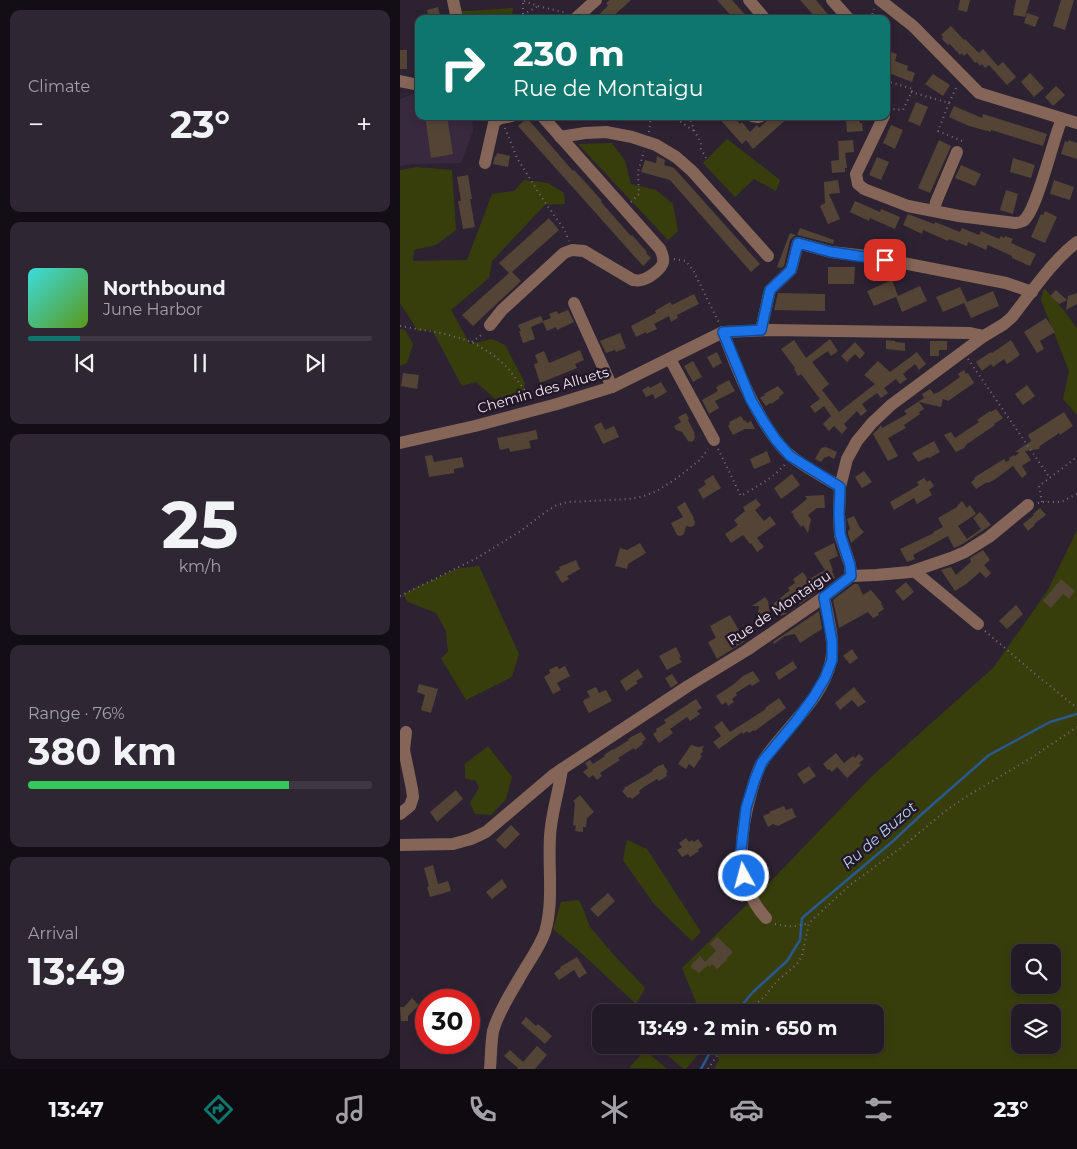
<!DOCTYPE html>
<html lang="en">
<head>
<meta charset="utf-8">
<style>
  :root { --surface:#221a26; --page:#2e2732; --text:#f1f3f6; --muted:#a2a1a7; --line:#3f3843; --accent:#0f766e }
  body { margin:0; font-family:Montserrat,sans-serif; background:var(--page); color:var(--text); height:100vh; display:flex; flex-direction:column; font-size:19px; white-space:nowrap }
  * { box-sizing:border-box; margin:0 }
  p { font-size:16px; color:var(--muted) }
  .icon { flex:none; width:28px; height:28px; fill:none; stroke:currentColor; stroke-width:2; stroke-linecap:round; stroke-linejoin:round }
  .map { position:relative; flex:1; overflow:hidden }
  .sheet { display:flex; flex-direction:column; gap:10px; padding:10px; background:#130e15; width:400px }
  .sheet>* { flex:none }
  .hud { position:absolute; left:15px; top:15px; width:475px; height:105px; border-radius:10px; box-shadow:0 2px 8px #0003,0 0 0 1px var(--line); background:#0f766e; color:#fff; overflow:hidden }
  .tools { position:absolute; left:611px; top:944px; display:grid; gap:10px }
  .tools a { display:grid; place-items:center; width:50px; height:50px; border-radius:10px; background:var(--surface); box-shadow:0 2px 8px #0003,0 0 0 1px var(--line); font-size:25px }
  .speed { position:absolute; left:15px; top:989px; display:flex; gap:10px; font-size:25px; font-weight:700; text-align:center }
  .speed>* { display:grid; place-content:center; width:65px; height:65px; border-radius:50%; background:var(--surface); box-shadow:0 2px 8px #0003,0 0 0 1px var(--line); line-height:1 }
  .speed .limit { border:8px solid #d22; background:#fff; color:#111 }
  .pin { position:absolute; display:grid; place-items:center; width:42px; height:42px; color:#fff; margin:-21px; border-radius:10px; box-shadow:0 2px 8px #0006 }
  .me { position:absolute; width:55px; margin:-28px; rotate:353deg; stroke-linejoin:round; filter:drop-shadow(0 0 4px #0008) }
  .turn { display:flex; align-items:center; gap:18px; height:105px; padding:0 15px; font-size:22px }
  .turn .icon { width:65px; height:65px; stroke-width:2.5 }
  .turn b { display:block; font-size:35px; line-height:42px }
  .big { font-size:38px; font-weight:700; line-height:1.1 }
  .sheet .tile { flex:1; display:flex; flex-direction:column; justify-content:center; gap:8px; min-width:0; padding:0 18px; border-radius:10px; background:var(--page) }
  .sheet .dial { align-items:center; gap:0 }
  .dial b { font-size:65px; line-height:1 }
  .song { display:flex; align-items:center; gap:15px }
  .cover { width:60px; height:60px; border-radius:8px; background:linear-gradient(135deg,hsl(180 70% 55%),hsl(90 70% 35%)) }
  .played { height:5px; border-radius:2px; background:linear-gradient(90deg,var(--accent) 15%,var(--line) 15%) }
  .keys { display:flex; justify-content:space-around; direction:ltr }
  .heat { display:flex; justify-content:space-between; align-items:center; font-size:28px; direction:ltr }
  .charge { height:8px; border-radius:4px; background:linear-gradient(90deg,#34c759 76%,var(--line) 0) }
  .trip { position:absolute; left:192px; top:1004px; width:292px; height:50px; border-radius:10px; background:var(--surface); box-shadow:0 2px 8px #0003,0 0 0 1px var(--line); font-weight:700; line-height:50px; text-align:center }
  .dock { display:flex; height:80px; justify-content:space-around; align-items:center; background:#0e0a0f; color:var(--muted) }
  .dock .icon { width:35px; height:35px }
  .dock .active { color:var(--accent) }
  .dock b { font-size:22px; color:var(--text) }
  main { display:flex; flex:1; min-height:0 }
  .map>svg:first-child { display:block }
  .built { fill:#38293f }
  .green { fill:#383e0b; fill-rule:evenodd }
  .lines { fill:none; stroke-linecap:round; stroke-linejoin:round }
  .stream { stroke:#29598e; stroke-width:2.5 }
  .building { fill:#544435 }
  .path { stroke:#766d7b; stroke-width:2; stroke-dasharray:1 4; stroke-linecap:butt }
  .minor { stroke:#856558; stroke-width:12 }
  .route-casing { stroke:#114b97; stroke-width:12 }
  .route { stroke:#1a73e8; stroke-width:9 }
  .labels { text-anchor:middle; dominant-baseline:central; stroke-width:5; stroke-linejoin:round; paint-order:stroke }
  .street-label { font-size:14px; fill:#efe8f2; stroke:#231828 }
  .water-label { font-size:15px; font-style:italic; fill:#b6d0f0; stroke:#231828 }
</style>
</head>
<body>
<main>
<section class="sheet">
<div class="tile"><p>Climate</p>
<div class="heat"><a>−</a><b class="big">23°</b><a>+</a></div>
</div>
<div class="tile">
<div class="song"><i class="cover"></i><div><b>Northbound</b><p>June Harbor</p></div></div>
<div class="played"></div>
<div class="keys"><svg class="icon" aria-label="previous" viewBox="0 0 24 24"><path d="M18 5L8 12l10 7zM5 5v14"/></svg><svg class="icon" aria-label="pause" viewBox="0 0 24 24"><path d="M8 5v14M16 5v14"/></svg><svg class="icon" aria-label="next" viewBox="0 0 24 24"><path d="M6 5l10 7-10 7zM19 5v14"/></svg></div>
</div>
<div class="tile dial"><b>25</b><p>km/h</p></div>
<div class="tile"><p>Range · 76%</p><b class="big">380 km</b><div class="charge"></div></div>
<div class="tile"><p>Arrival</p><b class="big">13:49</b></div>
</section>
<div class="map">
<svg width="677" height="1069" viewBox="0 0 677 1069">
  <rect width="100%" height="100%" fill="#2d2232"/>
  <path class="built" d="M19 92V116H72L73 131 61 163 13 164 0 166V99Z"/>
  <g class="green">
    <path d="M113 8 112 19H50L49 10 68 11Z"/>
    <path d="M327 139 380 180 376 191 354 179 335 197 303 163Z"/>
    <path d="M212 143 225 161 231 184 256 190 273 204 278 231 268 240 178 144Z"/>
    <path d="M17 167 52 170 56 230 36 245 14 250 13 261 67 260 92 194 114 191 124 180 148 183 164 193 165 204 145 205 92 261 89 278 51 310 70 344 92 339 105 345 125 383 120 404 102 405 76 382 62 386 32 330 18 331 0 303V170Z"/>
    <path d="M644 288 665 312 677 328V415L663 399 669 371 641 300Z"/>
    <path d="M0 329 5 330 13 344 7 363 0 366Z"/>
    <path d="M677 530V1069H314L319 1060 313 1045H476V1012H300L282 968 372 880 471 777 593 668 648 590ZM620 952H652V985H620ZM620 1012H652V1045H620Z"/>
    <path d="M79 566 119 654 112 677 66 700 41 658 48 652 46 631 36 613 8 602 3 594 56 569Z"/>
    <path d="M88 746 112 777 106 799 91 815 75 814 70 803 79 788 76 781 65 778V764Z"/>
    <path d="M227 840 247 849 301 932 292 941 254 904 223 860Z"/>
    <path d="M179 900 182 906 190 927 213 954 245 988 236 1004 177 949 153 929 161 902Z"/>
    <path d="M255 1045H292L300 1052 286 1069H284Z"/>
    <path d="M245 1050 267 1069 229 1068Z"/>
  </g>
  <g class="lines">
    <g class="stream">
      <path d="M336 1012 353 992 387 961 400 940 402 918 492 842 523 813 589 755 650 722 677 714"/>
      <path d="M301 1069 314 1045"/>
    </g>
  </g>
  <g class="building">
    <path d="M210 0H231L210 19H194L208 6 206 3Z"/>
    <path d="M317 0H332L349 19H334Z"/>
    <path d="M400 0H416L432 19H417Z"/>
    <path d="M560 0H570L567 12 558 10Z"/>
    <path d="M616 0H630L625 17 613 15Z"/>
    <path d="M661 0H674L665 30 653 26Z"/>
    <path d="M38 7 41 19H29L27 10Z"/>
    <path d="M627 13 639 17 635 27 624 23Z"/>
    <path d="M551 26 564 40 565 39 579 53 583 49 598 66 603 62 616 77 607 85 589 65 585 68 582 64 580 66 577 62 575 63 567 53 564 56 562 53 560 55 550 44 548 45 542 39 543 37 541 35Z"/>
    <rect x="0" y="50" width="7" height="19"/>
    <path d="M486 50 497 54 495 61 508 66 507 70 515 73 512 82 486 72Z"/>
    <path d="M630 73 644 88 634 97 621 82Z"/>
    <path d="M533 74 550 85 543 96 525 84Z"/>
    <path d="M656 86 665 95 653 106 645 97Z"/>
    <path d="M516 102 528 107 520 126 508 121Z"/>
    <path d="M554 106 582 118 583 114 647 134 643 146 591 130V132L569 126 549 117Z"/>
    <path d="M25 116H47L53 154 31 158Z"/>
    <path d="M317 116H333L340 124 342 122 350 132 357 125 359 128 372 116H390L353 149 346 140 342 144Z"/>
    <path d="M127 118 173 171 174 170 186 183 202 201 201 202 231 236 232 235 247 252 246 253 251 258 243 266 118 126Z"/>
    <path d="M459 119 460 123H462L463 131 447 132 446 120Z"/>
    <path d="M491 125 503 130 495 149 483 143Z"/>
    <path d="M453 140 454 152 445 153 447 168H445V172L432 173 431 161 439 160 438 141Z"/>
    <path d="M539 140 551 146 530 193 518 188Z"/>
    <path d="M669 140 677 143V159L661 154 665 141 668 142Z"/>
    <path d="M97 153 110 156 108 167 93 164 95 156 96 157Z"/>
    <path d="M257 156 265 160 264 165 274 168 360 264 351 272 270 180 241 172 245 160 256 163Z"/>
    <path d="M477 157 489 162 481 180 469 175Z"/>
    <path d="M613 158 635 165 631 178 610 172Z"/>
    <path d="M561 165 581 174 575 186 555 178Z"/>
    <path d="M68 175 72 199H70L75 227 63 229 58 201H61L57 177Z"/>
    <path d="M438 180 440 193 429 194 440 219 428 224 420 206 425 203 424 182Z"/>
    <path d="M654 180 674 187 670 200 650 194Z"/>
    <path d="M606 190 618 194 613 214 600 210Z"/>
    <path d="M455 201 480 212 481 209 500 217 495 229 470 218 469 221 450 212Z"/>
    <path d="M645 211 657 217 645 243 631 237 641 214 643 215Z"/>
    <path d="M508 214 534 224 535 222 560 232 562 228 579 235 581 231 599 239 601 236 604 238 605 236 613 239 611 243 636 254 630 266 612 258V256L588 245 586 250 568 242 567 246 549 239 548 241 523 230 522 234 503 225Z"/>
    <path d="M149 218 159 230 112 272 121 281 73 326 62 315 109 273 99 263Z"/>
    <path d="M400 228 434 240 433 244 397 235Z"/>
    <path d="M390 233 396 235 393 237 390 240 384 266 381 268 377 267Z"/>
    <path d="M428 267H455L454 284H428Z"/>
    <path d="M492 280 498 296 520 286 527 301 502 312 496 297 498 296 474 306 467 291Z"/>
    <path d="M560 287 567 302 593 291 599 306 571 318 564 303 543 312 536 297Z"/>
    <path d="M656 290 667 300 659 304 650 296Z"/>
    <path d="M378 293 425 294V311L374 310Z"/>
    <path d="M677 293V304L666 310 668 296Z"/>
    <path d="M294 294 299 304 277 315 278 318 271 322 269 316 254 324 257 329 246 334V332L236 337 231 326 256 313 255 311 270 302 272 305Z"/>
    <path d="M168 310 174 322 157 330 156 327 147 331 143 322 131 327 135 339 123 343 119 331H121L118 325 141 316 143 321 151 318 149 314 157 311 158 314Z"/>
    <path d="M646 318 655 332 640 341 644 349 637 353 624 332Z"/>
    <path d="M220 333 226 348 216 352 215 350 206 353 200 341Z"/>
    <path d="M430 339 438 351 431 356 428 351 412 362 429 384 422 390 439 412 475 384 464 375 478 361 490 372 517 352 526 364 519 370 515 364 503 374 507 379 500 384 496 379 484 388 488 393 481 398 477 393 462 404 467 411 461 416 457 411 444 424 447 428 442 434 434 426 429 431 423 424 431 416 424 406 415 413 410 406 420 399 401 374 398 376 394 369 395 368 381 349 394 340 406 358Z"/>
    <path d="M486 340 495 341V342L505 343V351L486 349Z"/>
    <path d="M611 340 620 355 607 364 604 359 593 367 591 364 582 371 576 362 591 352 592 353Z"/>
    <path d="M530 341H547V350H539V356H530Z"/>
    <path d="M455 342 465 353 460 359 455 354 447 362 441 356Z"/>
    <path d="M180 350 184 360 175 364 177 368 140 383 134 364 138 363 135 355 144 351 149 363Z"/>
    <path d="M317 352 322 363 313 368 307 357Z"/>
    <path d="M293 361 302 377 293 382 284 366Z"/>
    <path d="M564 370 566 374 568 373 574 383 548 401 543 399 541 407 519 402 524 409 519 412 520 414 504 425 506 428 488 438 498 456 488 461 473 434 478 429 481 425 482 428 507 414 504 411 524 398 522 394 530 389 534 394 539 392 560 377 558 374Z"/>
    <path d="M3 373 19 375 17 389 1 386Z"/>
    <path d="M329 380 335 391 315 401 319 408 309 414 302 400 318 391 316 387Z"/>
    <path d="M261 382 267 392 255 399 253 394 246 397 242 390 249 386 250 388Z"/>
    <path d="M627 385 635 396 623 405 615 394Z"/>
    <path d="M378 386 384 393 379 397 380 398 371 404 370 403 366 406 360 398 365 395 364 394Z"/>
    <path d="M596 409 603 418 594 424 595 425 567 444 564 448 556 452 544 435 551 432 555 438 579 422 577 420 590 411 591 412Z"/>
    <path d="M664 412 673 426 660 435 659 433 640 446 639 449 625 451 631 460 622 466 627 474 622 478 613 466 594 480 588 483 587 482 576 489 571 482 574 480 575 477 604 459 606 462 610 460 609 458 614 455 615 456 619 453 618 452H615L631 441 628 435Z"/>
    <path d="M286 413 289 419 288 420 295 434H294L295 437 294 440 292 442 288 441 282 432 276 430 274 426 281 422 278 417Z"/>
    <path d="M341 416 344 421 345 420 347 423 351 421 355 429H345L333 435 328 426 330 424 329 422Z"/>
    <path d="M201 422 205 430 214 426 219 437 203 444 194 426Z"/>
    <path d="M136 430 138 439 129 441 131 448 110 452 109 448 100 450 97 438Z"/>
    <path d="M534 441 540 452 529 458 528 457 518 462 512 453Z"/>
    <path d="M426 447 437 452 434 459 429 456 424 458 421 462 415 459 421 448Z"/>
    <path d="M367 451 371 462 354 469 350 459Z"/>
    <path d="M32 455 34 462 62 457 64 467 54 469V473L29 477 25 456Z"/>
    <path d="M464 471 472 482 462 488 455 477Z"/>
    <path d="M392 474 400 485 381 499 374 488Z"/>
    <path d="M313 475 321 488 303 499 298 490 306 484 304 481Z"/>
    <path d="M524 478 527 482 530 480 534 486 529 490 532 495 517 504 514 498 494 510 490 502 519 485 517 482Z"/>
    <path d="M424 495 425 508H417L408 515 411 519 408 533 403 525 401 527 393 516 394 515 391 512 407 499 405 496Z"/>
    <path d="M356 499 361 505 355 510 364 521 370 516 376 524 357 538 364 547 357 552 351 543 350 544 343 535 331 543 325 534 338 525 334 520 345 511 343 507Z"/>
    <path d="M562 501 567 508 570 505 576 514 558 526 567 539 581 529 573 518 580 512 591 525 561 545 554 548 548 536 513 555 515 559 507 562 500 549 534 533 533 532 543 527 538 518 557 507V506Z"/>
    <path d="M285 502 294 518H293L295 522 294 526 291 527 286 526 284 534 280 536 277 535 271 523 283 517 277 507Z"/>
    <path d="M640 508 646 515 634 524 635 525 628 531 623 524 634 515 633 514Z"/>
    <path d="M454 516 460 528 464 532 451 543 448 534V531L450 529 447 519Z"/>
    <path d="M240 543 246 553 228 564 227 569 215 566 220 548 227 550Z"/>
    <path d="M434 543 438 556 429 560 433 570 432 571 435 578 400 604 396 598 383 607 387 613 381 616 373 604 390 590 388 588 395 583 393 579 403 572 408 580 425 570 414 553Z"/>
    <path d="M583 550 590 560 584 565 591 573 586 578 580 572 566 584 555 591 541 570 551 567 556 575 571 562 570 558Z"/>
    <path d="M176 560 180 569 171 574H172L167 576 169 579 162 583 155 572 160 569 159 567Z"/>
    <path d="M661 579 675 591 669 599 663 594 651 608 643 601Z"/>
    <path d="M506 582 514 592 503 601 495 591Z"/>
    <path d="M454 584H458L463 595 471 590 482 603 481 604 484 609 478 613 479 615 473 618 468 612 439 628 433 600Z"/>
    <path d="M365 597 368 601 371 620 362 622 358 620 357 618 359 606H352Z"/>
    <path d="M616 605 623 614 607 629 599 621Z"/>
    <path d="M419 611 422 629 400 643 395 634 385 636 374 644 373 642Z"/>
    <path d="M330 615 345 641 317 659 308 642 316 638 310 626Z"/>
    <path d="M276 647 281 657 279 658 282 662 267 670 259 656Z"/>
    <path d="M452 649 458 658 450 664 443 656Z"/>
    <path d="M393 661 397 668 379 680 375 673Z"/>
    <path d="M157 666 159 669 165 666 170 676 157 683 161 690 153 694 144 677 150 673 149 670Z"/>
    <path d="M238 669 243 677 236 681 238 683 226 691 220 681Z"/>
    <path d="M353 671 360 681 352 686 350 684 336 693 337 695 332 699 334 702 328 706 326 702 322 705 316 696 334 684 343 676Z"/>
    <path d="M272 674 278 683 271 688 265 678Z"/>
    <path d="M19 684 38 689 31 713 21 710 25 695 17 692Z"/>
    <path d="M196 687 199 693 206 690 212 701 189 713 183 702 184 700 190 697 187 691Z"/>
    <path d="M454 687 466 702 458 707 452 700 440 710 435 703Z"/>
    <path d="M379 698 386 708 355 731 354 730 349 733 347 731 343 734 342 732 319 749 313 742 321 736 314 727 322 721 330 732 366 709 365 708Z"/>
    <path d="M296 699 302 708 297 711 300 714 290 721 287 717 270 729 273 733 259 743 253 734 257 731 256 729 266 723 264 720Z"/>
    <path d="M241 732 246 739 242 742 243 744 235 750 234 748 218 758 220 760 200 773 202 776 197 780 193 775 189 778 183 772 188 768 185 763 190 760 193 764 205 756 204 755 213 749V750L229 740 228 739 231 737Z"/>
    <path d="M291 745 298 747 304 746 302 750 303 751 300 755 302 756 294 768 289 764 286 769 278 764Z"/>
    <path d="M436 753 444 763 453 756 455 758 459 754 464 759 459 763 461 765 447 778 437 767 432 772 429 769 428 770 423 764Z"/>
    <path d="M263 764 268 772 266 773 267 776 259 781 257 779 244 787 239 791 240 793 232 799 230 797 228 798 222 791 225 789 224 788 253 771 252 770 260 765V766Z"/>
    <path d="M409 766 416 776 404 784 397 774Z"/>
    <path d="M56 790 63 799 37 822 30 812Z"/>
    <path d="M180 795 194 812 187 818 186 827H183V832L175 831 176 826 173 825 175 803 173 801Z"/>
    <path d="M384 806 386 810 392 808 396 817 378 826 373 824 368 827 363 816 370 813 369 812Z"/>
    <path d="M111 825 120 834 105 849 96 840Z"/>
    <path d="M286 838 289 842 292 840 294 842 298 839 303 846 298 849 299 851 290 857 288 854 282 857 277 850 282 847 279 843Z"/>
    <path d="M33 865 38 884 48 881 51 891 30 897 27 887 29 886 24 868Z"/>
    <path d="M102 879 107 887 92 899 86 892Z"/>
    <path d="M208 893 215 901 198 917 190 909Z"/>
    <path d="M317 937 333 952 326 959 327 960 317 969 312 964 310 967 308 965 299 973 294 969H292L291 965 300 956 305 962 316 951 310 944Z"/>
    <path d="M177 957 187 973 179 978 174 970 159 980 154 973 161 968 160 967Z"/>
    <path d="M12 998 19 1005 8 1016V1021H1L0 1007H4Z"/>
    <path d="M126 1017 136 1026 138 1024 152 1036 145 1044 121 1023Z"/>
    <path d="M137 1046 147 1055 135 1069H117L118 1068 104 1056 110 1050 123 1062Z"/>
  </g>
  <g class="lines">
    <g class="path">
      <path d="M124 1 138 6 167 13"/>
      <path d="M123 15 138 6"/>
      <path d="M122 19 123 15V0"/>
      <path d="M471 19 474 9"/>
      <path d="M486 81 513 89 503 110 492 109"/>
      <path d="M511 92 549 103 557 86"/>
      <path d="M549 103 538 131 562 141 561 144"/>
      <path d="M272 116 294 131"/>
      <path d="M289 116 294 130 301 143V149L306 158"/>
      <path d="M105 128 117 158 142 198 164 229 169 241"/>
      <path d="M249 132 251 116"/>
      <path d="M231 202 239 194 238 172 244 151"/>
      <path d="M274 259 286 261 294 272 319 323"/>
      <path d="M0 326 46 334 72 342 92 354 107 367 133 401"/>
      <path d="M72 342 84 333"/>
      <path d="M568 359 650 478"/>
      <path d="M318 449 341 496C357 486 374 478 386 463"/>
      <path d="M642 502 639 486 677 457"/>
      <path d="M638 503 642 502H661L677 494"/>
      <path d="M0 596 77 558 119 532 147 511 157 505 168 502 229 499 244 496 257 491 277 478 301 459 308 449"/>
      <path d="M585 631 628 668 677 708"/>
      <path d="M375 924C386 927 397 927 409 923"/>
      <path d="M347 1012 365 996 377 981 397 964 402 956 409 923 450 885 502 847 548 809 569 795 631 758 677 727"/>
      <path d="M308 1069 324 1045"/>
    </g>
    <g class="minor">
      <path d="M53 0 57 19"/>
      <path d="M349 0 365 19"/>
      <path d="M432 0 449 19"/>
      <path d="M480 0 513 26 579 93 677 123"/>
      <path d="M176 18 196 0"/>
      <path d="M0 81 19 85"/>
      <path d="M352 116 358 117 361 116"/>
      <path d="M484 116 456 174 458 184 464 189 508 206 559 216 615 223C618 223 621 222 623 221 637 212 653 138 662 119"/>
      <path d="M160 137 185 133 206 132 232 137 256 145 276 157 292 171 368 256"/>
      <path d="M85 163 94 123 98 119 112 116"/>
      <path d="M534 211 536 202 557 152"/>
      <path d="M174 303 212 387"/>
      <path d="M90 325 102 310 164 253 172 250 184 251 233 280C237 280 237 281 241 280 248 279 262 269 263 262 264 257 262 253 260 249L142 116"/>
      <path d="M361 330 370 290 391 270 398 243 431 252 467 256 606 283 632 292"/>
      <path d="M323 332C336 366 349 400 369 430 375 439 382 449 391 456 406 468 424 477 440 487"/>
      <path d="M270 359 314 440"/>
      <path d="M0 443 75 426 157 404 212 387 323 332 370 330 570 333 584 336"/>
      <path d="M514 571 578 624"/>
      <path d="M451 576 450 565 440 535 439 514 440 487 447 459 457 441 472 423 491 405 584 336 604 324 612 317C631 293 653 260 677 242"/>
      <path d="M451 576 476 575 510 572 551 558 565 552 589 537 628 505"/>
      <path d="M0 814 10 806 13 797 12 789 4 750 6 732"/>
      <path d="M0 845 53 844 71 839 86 832 152 776 162 769 288 686 347 650 424 597 451 576"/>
      <path d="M366 918C334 884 339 835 351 793 354 782 357 770 363 761 384 729 423 699 431 661 435 642 428 616 424 597"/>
      <path d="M90 1069C91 1057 91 1043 93 1031 97 1017 111 992 119 979 127 964 139 949 145 932 154 901 148 868 150 837 151 814 159 791 162 769"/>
    </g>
  </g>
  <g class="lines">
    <defs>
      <path id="route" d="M344 876 341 850 346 808 355 779 362 762 396 721 413 698 425 678 432 660V641L424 597 451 576 450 565 440 534 439 514 440 487 390 456 376 440 364 422 351 400 323 332 361 330 370 290 391 270 398 243 431 252 485 260"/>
    </defs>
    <use href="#route" class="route-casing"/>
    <use href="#route" class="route"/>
  </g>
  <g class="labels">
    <g class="street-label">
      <text transform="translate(143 390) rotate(-16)">Chemin des Alluets</text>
      <text transform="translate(379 608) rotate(-34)">Rue de Montaigu</text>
    </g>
    <g class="water-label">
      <text transform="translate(479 835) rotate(-41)">Ru de Buzot</text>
    </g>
  </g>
</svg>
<div class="tools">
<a><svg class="icon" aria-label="search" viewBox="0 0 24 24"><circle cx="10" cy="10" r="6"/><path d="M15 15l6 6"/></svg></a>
<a><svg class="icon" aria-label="layers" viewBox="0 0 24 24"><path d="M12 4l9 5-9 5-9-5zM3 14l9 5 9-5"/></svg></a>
</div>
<div class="speed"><div class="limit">30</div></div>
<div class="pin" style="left:485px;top:260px;background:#d93025"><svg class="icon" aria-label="arrive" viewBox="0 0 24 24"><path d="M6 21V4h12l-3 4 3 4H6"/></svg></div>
<svg class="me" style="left:344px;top:876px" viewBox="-20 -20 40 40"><circle r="17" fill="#1a73e8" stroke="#fff" stroke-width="3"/><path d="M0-11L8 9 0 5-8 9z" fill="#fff"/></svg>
<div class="trip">13:49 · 2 min · 650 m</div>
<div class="hud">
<div class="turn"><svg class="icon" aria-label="right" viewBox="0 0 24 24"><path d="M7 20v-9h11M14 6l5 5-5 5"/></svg><div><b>230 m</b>Rue de Montaigu</div></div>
</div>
</div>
</main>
<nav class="dock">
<b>13:47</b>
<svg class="icon active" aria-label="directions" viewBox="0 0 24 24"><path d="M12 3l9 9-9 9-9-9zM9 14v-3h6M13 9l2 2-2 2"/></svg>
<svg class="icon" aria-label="music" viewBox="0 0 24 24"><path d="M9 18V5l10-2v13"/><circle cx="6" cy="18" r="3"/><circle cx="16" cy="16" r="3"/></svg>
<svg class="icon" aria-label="phone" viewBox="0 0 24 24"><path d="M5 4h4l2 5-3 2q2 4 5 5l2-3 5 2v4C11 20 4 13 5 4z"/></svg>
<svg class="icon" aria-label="climate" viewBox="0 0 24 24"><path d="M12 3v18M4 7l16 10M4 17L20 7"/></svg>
<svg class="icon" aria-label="car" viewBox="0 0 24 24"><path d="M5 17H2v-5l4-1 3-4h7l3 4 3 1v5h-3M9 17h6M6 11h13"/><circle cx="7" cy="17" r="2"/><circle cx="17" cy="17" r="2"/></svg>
<svg class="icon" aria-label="filters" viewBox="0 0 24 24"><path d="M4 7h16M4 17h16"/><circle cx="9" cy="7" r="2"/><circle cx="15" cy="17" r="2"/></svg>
<b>23°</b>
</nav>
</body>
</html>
